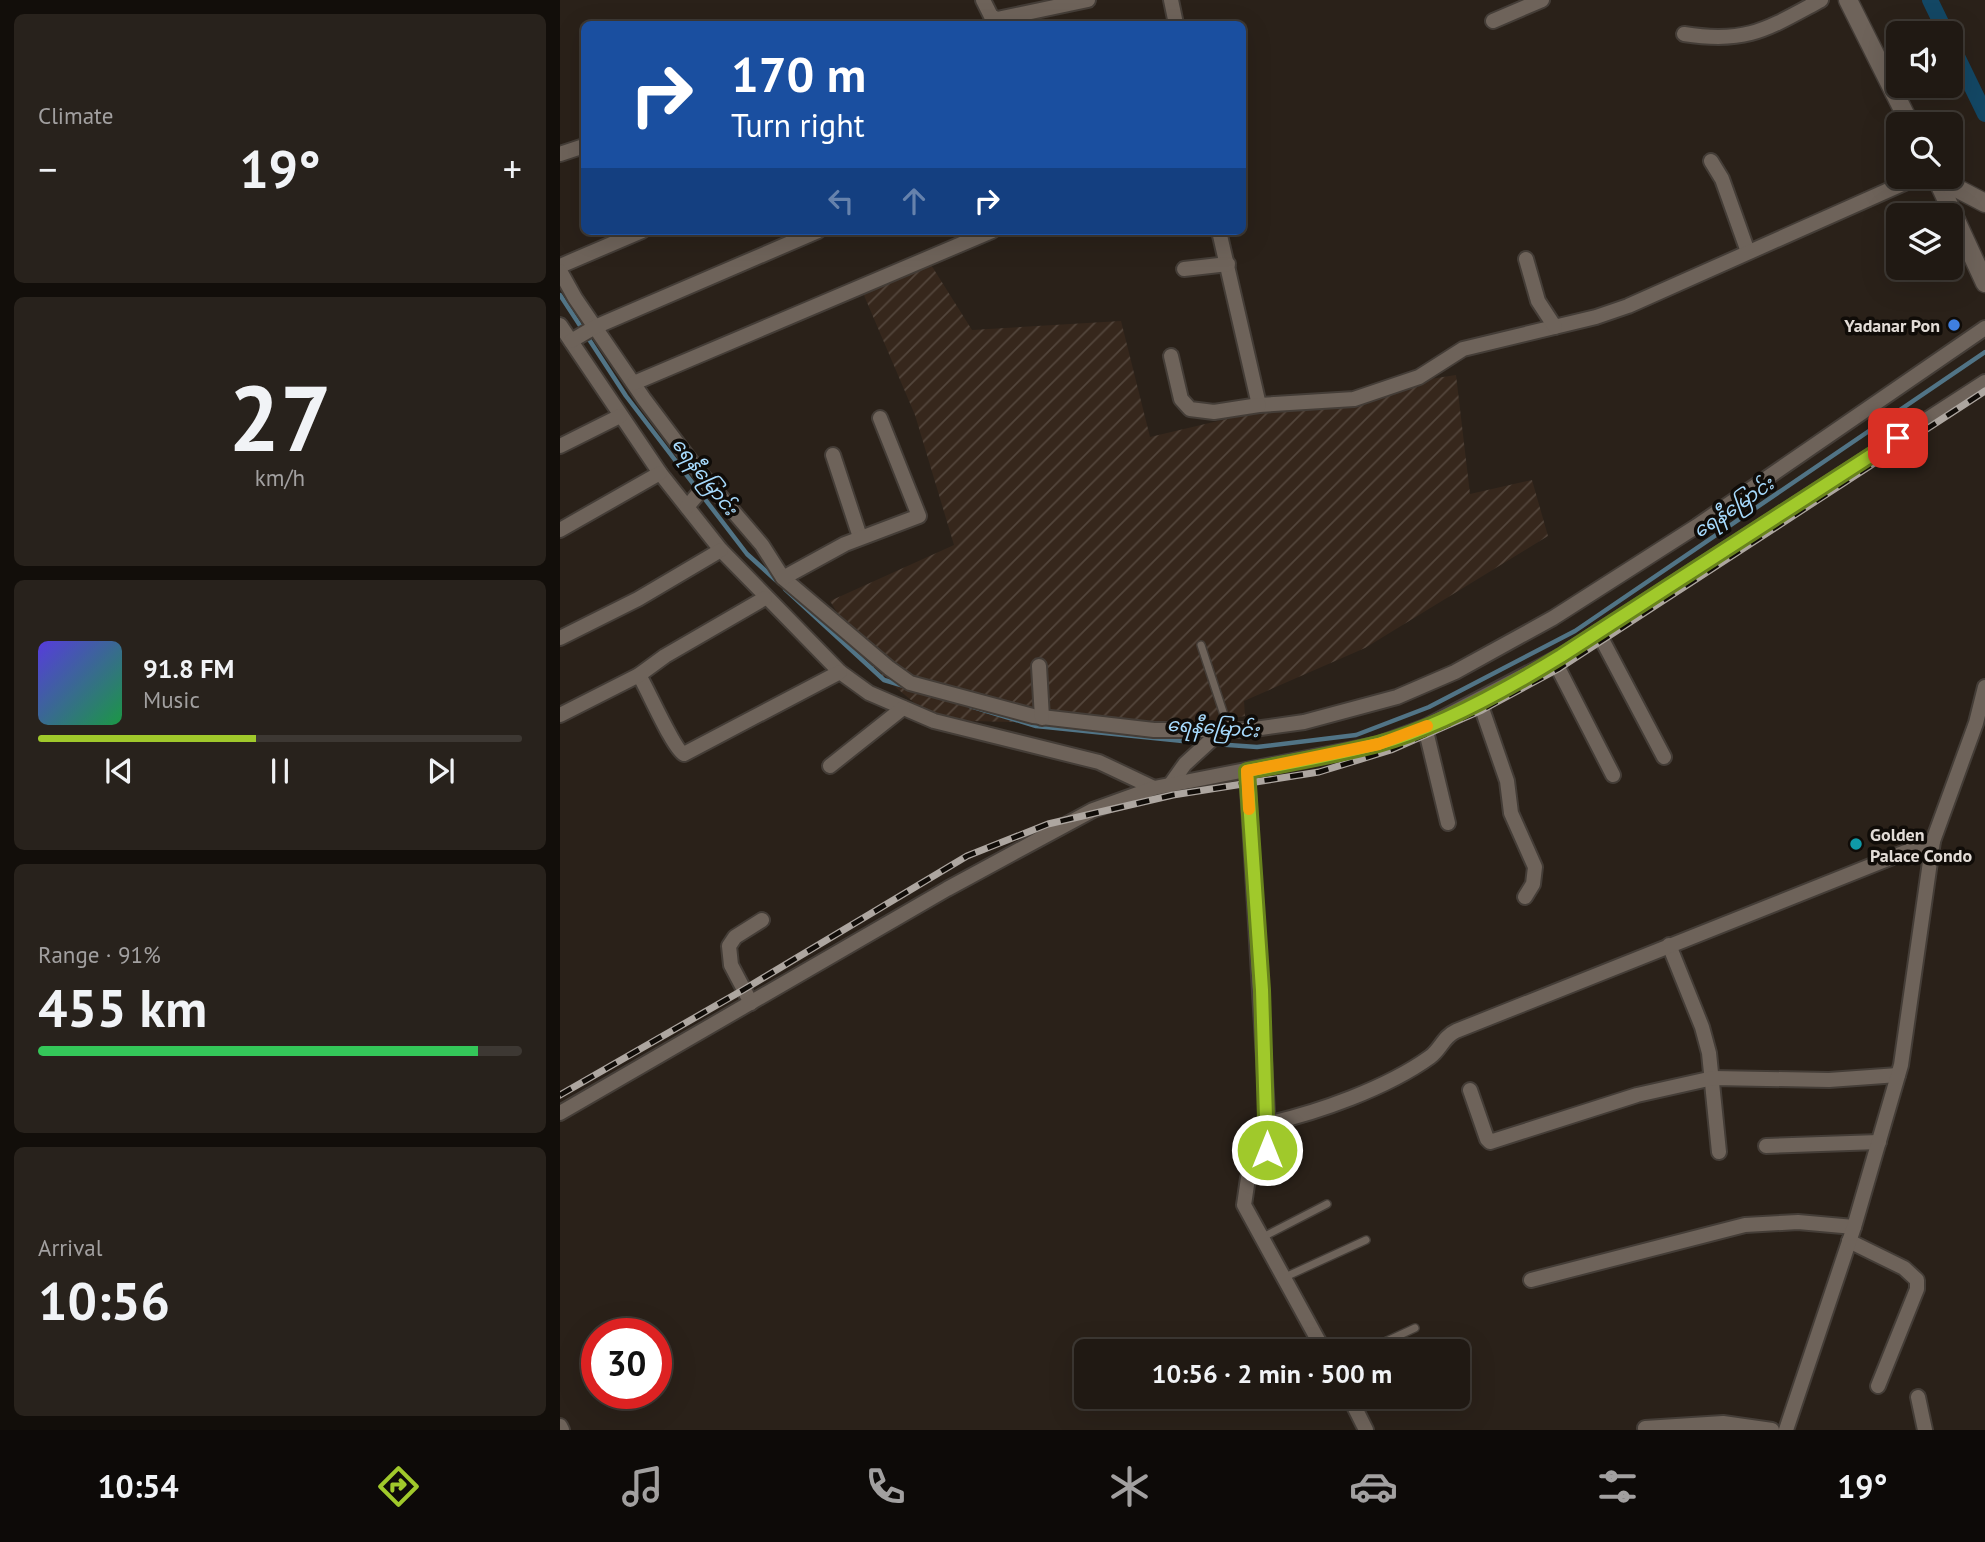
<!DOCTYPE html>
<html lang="en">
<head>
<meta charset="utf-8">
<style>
  :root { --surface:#201913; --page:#28221c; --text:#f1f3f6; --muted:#a2a0a0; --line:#3d3833; --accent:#a0c92b }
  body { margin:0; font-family:"PT Sans","Noto Sans Myanmar",sans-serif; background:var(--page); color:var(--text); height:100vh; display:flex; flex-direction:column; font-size:26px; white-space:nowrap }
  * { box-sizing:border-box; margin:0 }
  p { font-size:23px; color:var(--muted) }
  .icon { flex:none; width:38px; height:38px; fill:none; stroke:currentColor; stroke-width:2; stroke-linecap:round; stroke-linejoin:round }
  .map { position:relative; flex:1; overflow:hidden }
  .side { display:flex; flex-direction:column; gap:14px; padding:14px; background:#120e0a; width:560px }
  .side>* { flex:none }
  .banner { position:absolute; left:21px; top:21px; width:665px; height:214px; border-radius:10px; box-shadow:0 7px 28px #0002,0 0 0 2px var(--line); background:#1a4fa0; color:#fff; overflow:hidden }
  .controls { position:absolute; left:1326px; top:21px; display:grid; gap:14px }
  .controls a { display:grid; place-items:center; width:77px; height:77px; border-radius:10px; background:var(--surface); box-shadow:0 7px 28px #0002,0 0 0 2px var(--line); font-size:35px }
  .speed { position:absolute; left:21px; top:1318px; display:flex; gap:14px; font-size:35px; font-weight:700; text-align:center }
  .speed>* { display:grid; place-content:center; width:91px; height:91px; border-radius:50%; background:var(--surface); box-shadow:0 7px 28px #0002,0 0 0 2px var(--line); line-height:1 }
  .speed .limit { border:10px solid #d22; background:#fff; color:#111 }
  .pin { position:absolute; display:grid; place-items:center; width:60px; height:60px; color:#fff; margin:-30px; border-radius:14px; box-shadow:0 4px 10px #0006 }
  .me { position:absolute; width:77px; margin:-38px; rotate:0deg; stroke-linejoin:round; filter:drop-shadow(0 0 5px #0008) }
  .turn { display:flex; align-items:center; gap:24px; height:147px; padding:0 35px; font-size:32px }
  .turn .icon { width:91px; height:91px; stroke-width:2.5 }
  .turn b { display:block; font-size:49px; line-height:60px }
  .lanes { display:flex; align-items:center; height:66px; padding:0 35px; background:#0003; justify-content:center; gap:35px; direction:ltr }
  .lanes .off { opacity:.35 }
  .big { font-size:52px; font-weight:700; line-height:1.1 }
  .side .widget { flex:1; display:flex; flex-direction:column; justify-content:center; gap:10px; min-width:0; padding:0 24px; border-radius:10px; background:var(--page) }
  .side .dial { align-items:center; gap:0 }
  .dial b { font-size:91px; line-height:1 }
  .song { display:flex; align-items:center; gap:21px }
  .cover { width:84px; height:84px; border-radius:10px; background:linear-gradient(135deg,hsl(250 70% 55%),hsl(140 70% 35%)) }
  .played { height:7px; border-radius:4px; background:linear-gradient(90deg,var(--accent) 45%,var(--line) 45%) }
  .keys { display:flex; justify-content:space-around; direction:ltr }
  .heat { display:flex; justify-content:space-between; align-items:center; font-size:38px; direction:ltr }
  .charge { height:10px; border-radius:5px; background:linear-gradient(90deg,#34c759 91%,var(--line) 0) }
  .trip { position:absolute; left:514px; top:1339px; width:396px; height:70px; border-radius:10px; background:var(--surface); box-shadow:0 7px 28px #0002,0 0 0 2px var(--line); font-weight:700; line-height:70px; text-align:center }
  .menu { display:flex; height:112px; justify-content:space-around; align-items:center; background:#0d0a08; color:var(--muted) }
  .menu .icon { width:49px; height:49px }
  .menu .selected { color:var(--accent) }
  .menu b { font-size:32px; color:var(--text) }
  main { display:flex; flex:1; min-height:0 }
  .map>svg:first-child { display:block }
  .industrial { fill:url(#industrial-furrows) }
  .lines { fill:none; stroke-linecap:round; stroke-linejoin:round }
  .stream { stroke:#517486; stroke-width:4.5 }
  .canal { stroke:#134764; stroke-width:16 }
  .lane-casing { stroke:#443d37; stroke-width:10 }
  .street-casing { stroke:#443d37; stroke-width:18 }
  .secondary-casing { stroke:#443d37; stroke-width:21 }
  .lane { stroke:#6e635a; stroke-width:7 }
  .street { stroke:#6e635a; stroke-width:14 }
  .secondary { stroke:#6e635a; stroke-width:18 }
  .rail-casing { stroke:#ada6a0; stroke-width:7 }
  .rail { stroke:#100c08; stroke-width:4.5; stroke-dasharray:13; stroke-linecap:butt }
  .route-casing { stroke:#68831c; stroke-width:18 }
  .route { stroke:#a0c92b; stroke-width:12 }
  .slow { stroke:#f59e0b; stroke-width:12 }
  .shop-dot { fill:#3f7fe0; stroke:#100c08; stroke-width:2.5 }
  .culture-dot { fill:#0f9aa8; stroke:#100c08; stroke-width:2.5 }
  .labels { text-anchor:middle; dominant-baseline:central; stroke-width:7; stroke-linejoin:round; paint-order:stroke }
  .poi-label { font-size:18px; font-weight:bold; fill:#e2dcd7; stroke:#100c08; text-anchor:end }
  .water-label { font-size:19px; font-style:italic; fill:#a7dbfe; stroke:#100c08 }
</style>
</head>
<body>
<main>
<section class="side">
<div class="widget"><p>Climate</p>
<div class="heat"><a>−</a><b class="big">19°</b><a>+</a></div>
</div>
<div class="widget dial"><b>27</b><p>km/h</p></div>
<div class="widget">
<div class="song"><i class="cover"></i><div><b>91.8 FM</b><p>Music</p></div></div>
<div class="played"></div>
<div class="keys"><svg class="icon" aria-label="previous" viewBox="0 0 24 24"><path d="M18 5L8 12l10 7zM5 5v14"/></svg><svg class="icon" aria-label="pause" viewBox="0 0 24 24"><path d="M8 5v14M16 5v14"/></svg><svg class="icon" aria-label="next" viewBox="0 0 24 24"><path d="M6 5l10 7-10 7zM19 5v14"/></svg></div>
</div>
<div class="widget"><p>Range · 91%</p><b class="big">455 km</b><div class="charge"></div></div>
<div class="widget"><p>Arrival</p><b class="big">10:56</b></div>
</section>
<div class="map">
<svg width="1425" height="1430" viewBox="0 0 1425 1430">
  <defs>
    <pattern id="industrial-furrows" width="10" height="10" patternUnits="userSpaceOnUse" patternTransform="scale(1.75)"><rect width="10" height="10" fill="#36271c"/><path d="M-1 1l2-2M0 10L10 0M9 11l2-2" fill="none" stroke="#53463c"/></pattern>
  </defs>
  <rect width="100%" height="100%" fill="#2a2119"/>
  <path class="industrial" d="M368 260 412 330 561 321 590 437 772 394 896 375 910 494 972 480 988 536 805 648 684 701 685 716 590 734 487 723 375 720 310 666 270 601 394 545 355 415 303 293Z"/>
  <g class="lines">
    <g class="stream">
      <path d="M0 295 66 396 187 554 219 583"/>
      <path d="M225 589 324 680 344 686"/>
      <path d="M410 706 476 726 642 743"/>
      <path d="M654 744 697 747 796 735 869 707 1015 631 1425 352"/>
    </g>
    <g class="canal">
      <path d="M1370 0 1386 33"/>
      <path d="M1391 44 1425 114"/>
    </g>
    <defs>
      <g id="lane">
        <path d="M641 645 669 730"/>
        <path d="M701 1238 767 1204"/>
        <path d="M723 1278 806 1240"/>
        <path d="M805 1351 855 1328"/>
      </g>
      <g id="street">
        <path d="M423 0 431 16 437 19 528 0"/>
        <path d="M611 0 616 24"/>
        <path d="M933 21 982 0"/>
        <path d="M1124 34C1187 44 1207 29 1261 0"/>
        <path d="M0 154 24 146"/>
        <path d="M1151 161 1162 179 1188 252"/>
        <path d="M659 231 699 405 794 399 859 377 903 349 1036 317 1068 306 1358 177"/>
        <path d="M966 259 978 301 995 327"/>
        <path d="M0 266 82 231"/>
        <path d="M624 269 668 264"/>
        <path d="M0 271 15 298 84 399 136 468 202 545 223 578 329 668 350 683 473 716 594 730H687L744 722 837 697 895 672 993 618 1137 526 1425 328"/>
        <path d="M0 325 100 473 161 550 280 672 309 693 374 721 539 762 594 788"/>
        <path d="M11 341 35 327 258 231"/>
        <path d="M611 356 621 399 630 409 654 412 699 405"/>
        <path d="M74 383 432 231"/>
        <path d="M0 446 60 416"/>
        <path d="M273 455 300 537"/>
        <path d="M127 507 148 482"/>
        <path d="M0 530 100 473"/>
        <path d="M223 578 285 544 359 516 320 418"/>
        <path d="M1038 632 1104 757"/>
        <path d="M0 638 78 599 161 550"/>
        <path d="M994 660 1053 775"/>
        <path d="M479 666 482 718"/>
        <path d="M79 675C88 690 114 750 124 754L280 672"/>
        <path d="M919 700 947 781 951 813 975 867 973 884 965 897"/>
        <path d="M0 715 79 675 105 656 205 598"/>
        <path d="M865 727 888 823"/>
        <path d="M270 766 343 708"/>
        <path d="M687 771 707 1111V1154L688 1178 684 1205 764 1351"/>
        <path d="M610 785 625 764 661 731"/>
        <path d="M1109 945 1142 1027 1149 1053 1159 1152"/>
        <path d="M191 1003 171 965 169 946 175 937 202 920"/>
        <path d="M910 1090 927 1139 930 1142 1077 1095 1153 1078 1269 1080 1338 1075"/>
        <path d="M0 1113 387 889 533 810 594 788 819 744 865 727 1001 656 1425 382"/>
        <path d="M706 1124C757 1113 827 1088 870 1057 881 1049 883 1037 896 1031L1373 841"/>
        <path d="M1206 1146 1319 1142"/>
        <path d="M1289 1241 1344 1268 1357 1280V1289L1318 1386"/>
        <path d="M971 1280 1185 1225 1238 1222 1294 1227"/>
        <path d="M789 1396 806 1430"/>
        <path d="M1358 1397 1365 1430"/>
        <path d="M0 1426 2 1430"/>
        <path d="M1085 1428 1163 1423 1212 1430"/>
        <path d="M1226 1430 1294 1227 1341 1065 1373 841 1416 723 1425 687"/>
      </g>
      <g id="secondary">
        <path d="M1288 0 1350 124"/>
        <path d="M1376 177 1425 283"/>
        <path d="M1377 178 1425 203"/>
      </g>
    </defs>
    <use href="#lane" class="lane-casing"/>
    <use href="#street" class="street-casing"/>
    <use href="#secondary" class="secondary-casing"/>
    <use href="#lane" class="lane"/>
    <use href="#street" class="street"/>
    <use href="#secondary" class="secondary"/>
    <defs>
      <path id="rail" d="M0 1095 183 990 407 856 488 824 613 795 759 772 831 750 922 710 998 669 1425 391"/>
    </defs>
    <use href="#rail" class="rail-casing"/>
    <use href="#rail" class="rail"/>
  </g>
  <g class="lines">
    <defs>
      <path id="route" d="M707 1150 702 990 687 771C731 763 775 755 818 744 877 728 949 688 1001 656L1338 438"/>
    </defs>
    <use href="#route" class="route-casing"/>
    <use href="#route" class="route"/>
    <path class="slow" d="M689 809 687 771 819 744 867 726"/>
  </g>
  <circle class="shop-dot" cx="1394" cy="325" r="7"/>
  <circle class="culture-dot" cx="1296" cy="844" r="7"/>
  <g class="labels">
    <g class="poi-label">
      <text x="1380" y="325">Yadanar Pon</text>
      <text x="1310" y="834" text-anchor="start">Golden<tspan x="1310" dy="21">Palace Condo</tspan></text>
    </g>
    <g class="water-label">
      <text transform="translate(145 476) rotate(52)">ရေနီမြောင်း</text>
      <text transform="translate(1173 507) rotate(-34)">ရေနီမြောင်း</text>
      <text transform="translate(653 727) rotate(4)">ရေနီမြောင်း</text>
    </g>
  </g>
</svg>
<div class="controls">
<a><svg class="icon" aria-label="sound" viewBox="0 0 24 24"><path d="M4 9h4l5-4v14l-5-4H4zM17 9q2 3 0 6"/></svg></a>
<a><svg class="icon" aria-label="search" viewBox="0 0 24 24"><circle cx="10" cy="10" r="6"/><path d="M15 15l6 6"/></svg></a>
<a><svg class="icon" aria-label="layers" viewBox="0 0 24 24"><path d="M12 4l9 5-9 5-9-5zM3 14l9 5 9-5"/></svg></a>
</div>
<div class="speed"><div class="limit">30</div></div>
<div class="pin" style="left:1338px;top:438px;background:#d93025"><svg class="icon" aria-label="arrive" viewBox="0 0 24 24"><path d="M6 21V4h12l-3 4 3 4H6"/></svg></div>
<svg class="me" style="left:707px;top:1150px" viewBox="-20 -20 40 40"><circle r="17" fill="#a0c92b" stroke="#fff" stroke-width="3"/><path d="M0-11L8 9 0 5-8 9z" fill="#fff"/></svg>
<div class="trip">10:56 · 2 min · 500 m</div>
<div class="banner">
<div class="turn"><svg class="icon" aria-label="right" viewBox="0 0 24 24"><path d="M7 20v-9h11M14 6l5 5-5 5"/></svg><div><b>170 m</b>Turn right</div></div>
<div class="lanes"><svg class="icon off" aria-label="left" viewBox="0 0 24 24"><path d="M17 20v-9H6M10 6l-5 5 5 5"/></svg><svg class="icon off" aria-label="ahead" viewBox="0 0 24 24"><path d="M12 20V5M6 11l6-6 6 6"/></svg><svg class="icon" aria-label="right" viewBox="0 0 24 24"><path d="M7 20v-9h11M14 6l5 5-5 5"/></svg></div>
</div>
</div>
</main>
<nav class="menu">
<b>10:54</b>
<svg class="icon selected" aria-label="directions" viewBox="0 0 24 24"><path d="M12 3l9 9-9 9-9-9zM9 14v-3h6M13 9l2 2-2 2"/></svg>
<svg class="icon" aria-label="music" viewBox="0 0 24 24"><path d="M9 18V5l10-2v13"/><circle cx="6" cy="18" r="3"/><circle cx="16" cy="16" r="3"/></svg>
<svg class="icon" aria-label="phone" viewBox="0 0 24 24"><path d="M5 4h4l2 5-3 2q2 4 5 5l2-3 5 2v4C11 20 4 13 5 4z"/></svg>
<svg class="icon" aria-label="climate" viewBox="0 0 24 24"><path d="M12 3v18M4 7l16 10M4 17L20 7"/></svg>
<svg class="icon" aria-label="car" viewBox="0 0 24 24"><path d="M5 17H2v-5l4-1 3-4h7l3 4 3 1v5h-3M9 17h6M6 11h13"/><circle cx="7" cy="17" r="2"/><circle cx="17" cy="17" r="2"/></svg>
<svg class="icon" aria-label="filters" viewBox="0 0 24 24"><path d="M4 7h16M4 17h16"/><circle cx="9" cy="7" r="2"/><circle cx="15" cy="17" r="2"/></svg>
<b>19°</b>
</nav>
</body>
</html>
